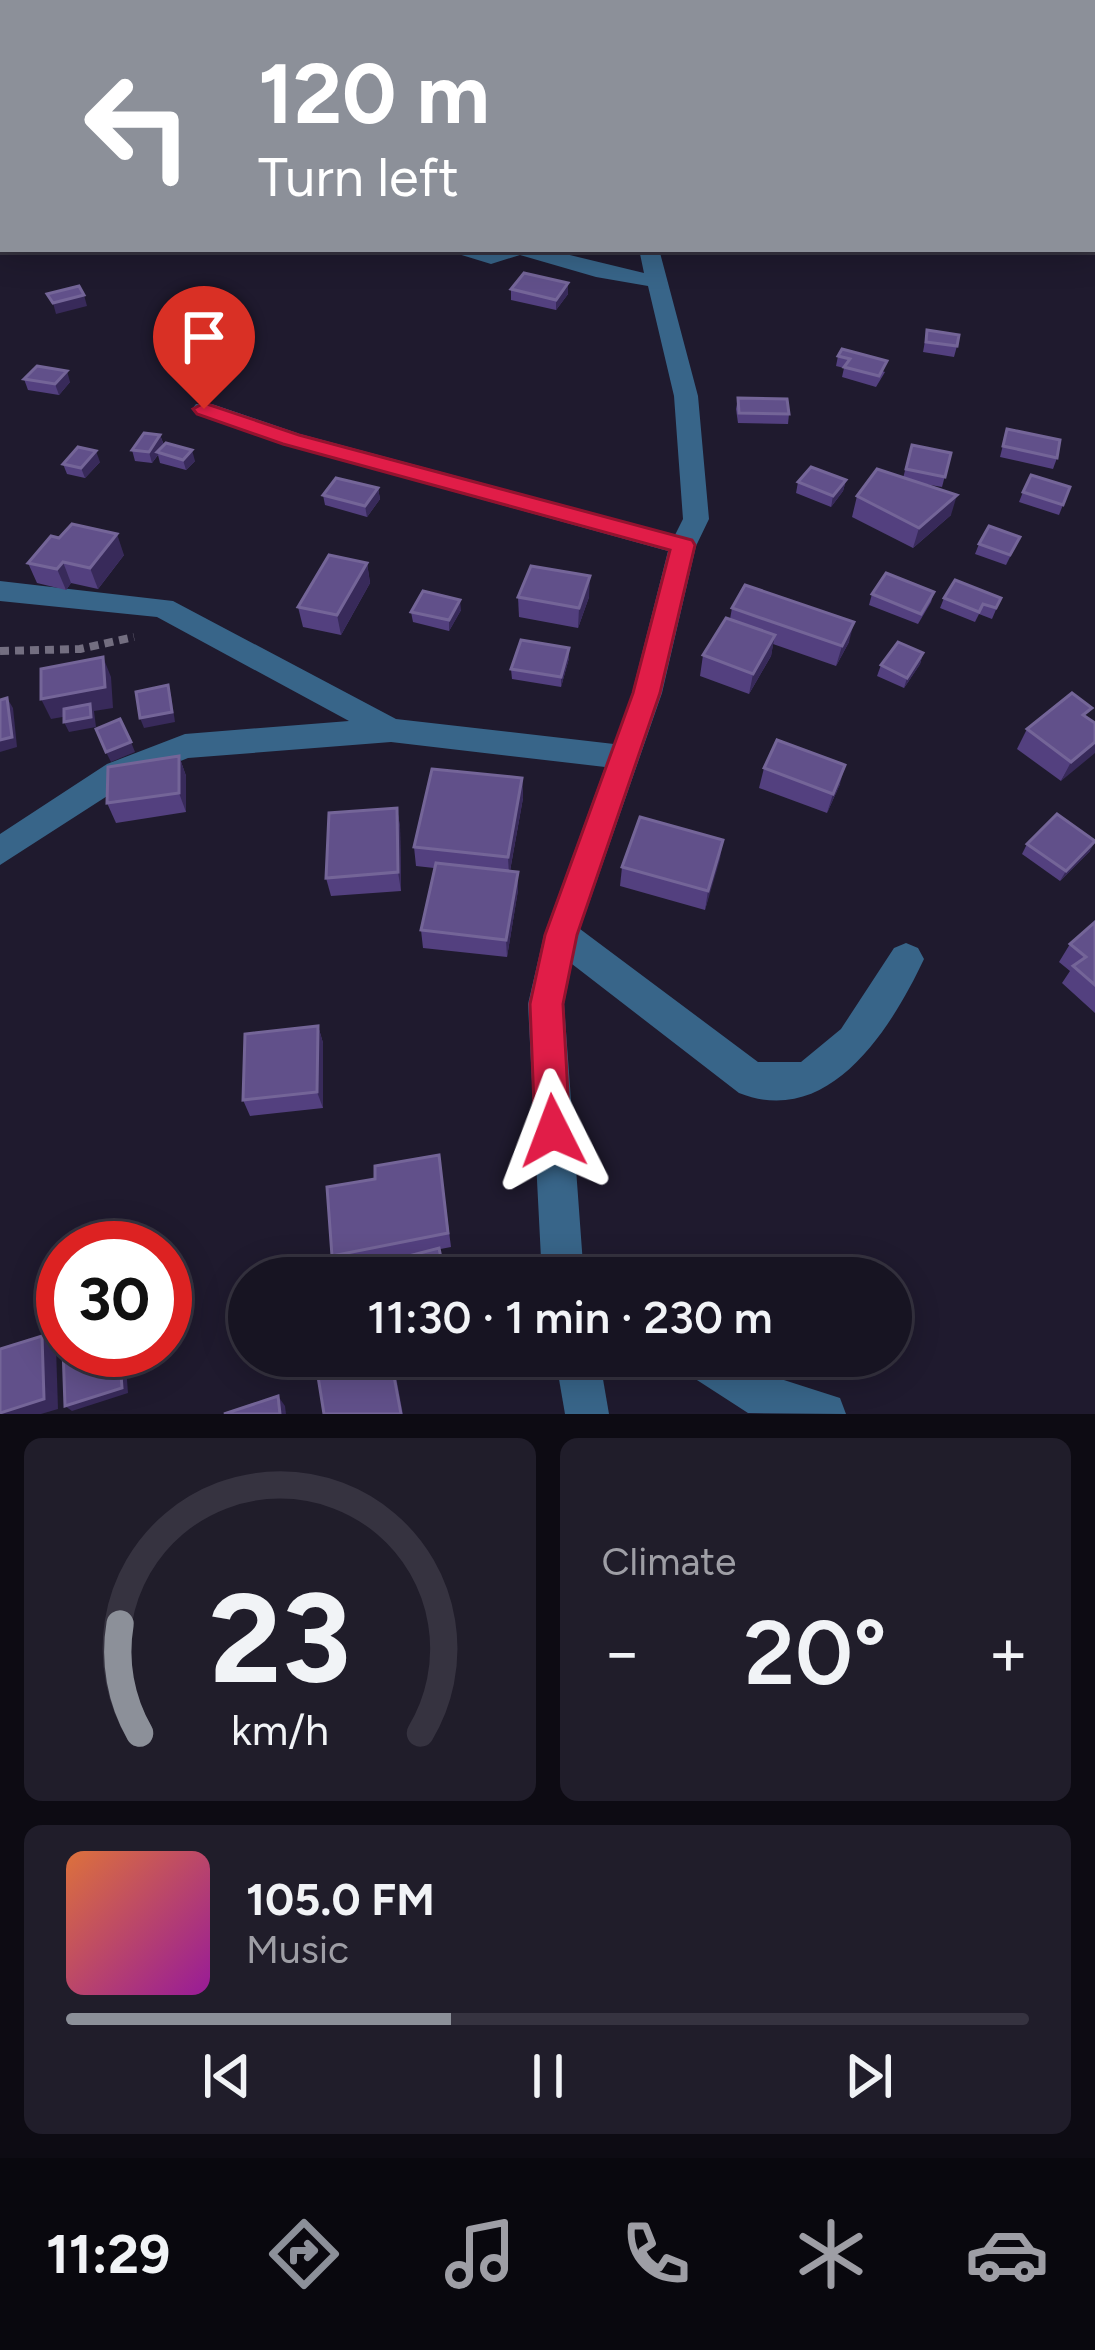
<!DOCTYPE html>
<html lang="en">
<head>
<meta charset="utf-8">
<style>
  :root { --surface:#171422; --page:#201d2a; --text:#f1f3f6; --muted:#9e9ea5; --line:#363340; --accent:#8c9099 }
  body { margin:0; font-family:Figtree,sans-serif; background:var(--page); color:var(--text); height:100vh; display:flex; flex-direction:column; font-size:45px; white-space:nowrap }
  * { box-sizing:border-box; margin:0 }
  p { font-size:39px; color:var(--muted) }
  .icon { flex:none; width:66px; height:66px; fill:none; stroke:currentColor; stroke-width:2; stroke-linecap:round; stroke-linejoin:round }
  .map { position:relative; height:1414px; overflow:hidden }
  .drawer { display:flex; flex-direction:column; gap:24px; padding:24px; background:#0d0b13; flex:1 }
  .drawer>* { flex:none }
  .hud { position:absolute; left:0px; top:0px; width:1095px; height:252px; box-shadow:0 6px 30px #0003,0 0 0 3px var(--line); background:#8c9099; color:#fff; overflow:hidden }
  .speed { position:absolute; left:36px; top:1221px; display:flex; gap:24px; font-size:60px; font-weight:700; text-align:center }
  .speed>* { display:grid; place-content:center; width:156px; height:156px; border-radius:50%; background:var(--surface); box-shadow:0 6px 30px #0003,0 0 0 3px var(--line); line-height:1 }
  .speed .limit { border:18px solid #d22; background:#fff; color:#111 }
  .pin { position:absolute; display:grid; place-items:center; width:102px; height:102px; color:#fff; margin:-123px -51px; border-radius:50% 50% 50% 0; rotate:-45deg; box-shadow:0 0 12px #0007 }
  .pin .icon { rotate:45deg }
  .me { position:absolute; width:132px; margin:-66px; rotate:357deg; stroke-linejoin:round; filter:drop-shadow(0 0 9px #0008) }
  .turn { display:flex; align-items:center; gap:42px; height:252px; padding:0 60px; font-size:54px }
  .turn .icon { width:156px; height:156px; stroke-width:2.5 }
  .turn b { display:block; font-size:84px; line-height:102px }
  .big { font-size:90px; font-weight:600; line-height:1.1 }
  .drawer .card { flex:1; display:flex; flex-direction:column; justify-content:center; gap:18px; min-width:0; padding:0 42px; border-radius:18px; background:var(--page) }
  .drawer .dial { align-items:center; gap:0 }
  .dial svg { height:312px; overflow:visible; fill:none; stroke:var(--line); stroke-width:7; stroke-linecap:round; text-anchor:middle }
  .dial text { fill:var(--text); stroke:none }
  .song { display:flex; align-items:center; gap:36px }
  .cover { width:144px; height:144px; border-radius:18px; background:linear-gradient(135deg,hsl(20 70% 55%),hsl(300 70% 35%)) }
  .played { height:12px; border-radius:6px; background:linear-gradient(90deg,var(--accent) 40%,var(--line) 40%) }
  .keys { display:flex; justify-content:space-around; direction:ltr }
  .heat { display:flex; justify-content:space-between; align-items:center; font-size:66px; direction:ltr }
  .drawer .tiles { flex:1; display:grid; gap:24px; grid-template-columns:1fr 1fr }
  .card:last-child { grid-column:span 2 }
  .trip { position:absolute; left:228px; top:1257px; width:684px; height:120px; border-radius:60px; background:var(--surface); box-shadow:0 6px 30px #0003,0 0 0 3px var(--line); font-weight:600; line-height:120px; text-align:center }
  .menu { display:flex; height:192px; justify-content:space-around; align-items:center; background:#09080e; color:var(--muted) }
  .menu .icon { width:84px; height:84px }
  .menu .selected { color:var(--accent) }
  .menu b { font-size:54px; color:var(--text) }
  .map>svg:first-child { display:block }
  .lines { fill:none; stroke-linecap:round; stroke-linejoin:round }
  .river { fill:#010a0f; fill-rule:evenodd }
  .path { stroke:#736e80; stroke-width:8; stroke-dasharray:9 6; stroke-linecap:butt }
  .minor { fill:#386589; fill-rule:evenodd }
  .wall { fill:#53407f }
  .shaded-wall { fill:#382a5a }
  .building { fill:#61508a; stroke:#746598; stroke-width:3 }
  .route { fill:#e11d48; stroke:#92132f; stroke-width:3 }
</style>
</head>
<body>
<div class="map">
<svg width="1095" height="1414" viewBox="0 0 1095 1414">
  <rect width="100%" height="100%" fill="#1f1a2e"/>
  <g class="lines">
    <g class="river">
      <path d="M292 0H339L290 3Z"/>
      <path d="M3 182V210L0 211V183Z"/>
    </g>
    <path class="path" d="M0 651 80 649 134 637"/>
    <g class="minor">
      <path d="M755 0H771L753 3Z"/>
      <path d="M1007 0H1031L1033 3H1009Z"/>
      <path d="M1092 21 1095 22V32L1092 31Z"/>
      <path d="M442 249H545L644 273 639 249H659L698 396 709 519 696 546 662 693 580 929 758 1062H801L841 1029 894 948 906 943 918 948 924 959C891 1029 829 1129 739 1093L572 964 564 1004 584 1278H542L528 1004 544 935 605 767 391 742 188 758 129 782 0 865V834L107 764 185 734 349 721 157 617 0 601V581L173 601 396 719 614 744 632 693 668 551 282 444 192 409 196 404H212L300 434 675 535 683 519 674 396 648 286 596 277 520 255 491 264Z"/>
      <path d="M555 1356H599L609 1414H565Z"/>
      <path d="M676 1356H735L759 1372 840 1398 846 1414 748 1413 683 1371Z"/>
    </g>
  </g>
  <g class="wall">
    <path d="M539 0H565L566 3H539Z"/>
    <path d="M582 0H625L622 3H587L582 2Z"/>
    <path d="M846 0H877L874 3H850L846 2Z"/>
    <path d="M511 289 568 294 556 310 511 300Z"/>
    <path d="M927 330 957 346 954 357 923 352Z"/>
    <path d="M838 356 885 372 876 387 842 377 844 368 836 366Z"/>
    <path d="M24 379 70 382 59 395 28 390Z"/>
    <path d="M738 398 789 414 788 424 738 423 736 409Z"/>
    <path d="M1007 429 1057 458 1053 469 1000 457Z"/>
    <path d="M160 435 164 445 195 461 186 470 160 463 158 455 152 463 135 461 132 450Z"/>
    <path d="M912 445 951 453 942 487 919 483 951 515 913 548 852 517 857 496 903 478Z"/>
    <path d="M100 462 85 478 67 474 63 464Z"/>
    <path d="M846 480 843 491 831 507 796 493 798 482Z"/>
    <path d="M1070 487 1059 515 1019 502 1023 492Z"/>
    <path d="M378 488 380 499 367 517 325 505 323 495Z"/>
    <path d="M1020 537 1006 565 975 554 979 544Z"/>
    <path d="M59 538 124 555 98 589 71 583 66 590 37 583 28 563Z"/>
    <path d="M367 563 370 583 341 635 303 627 298 607Z"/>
    <path d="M934 592 931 602 918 624 869 605 872 594Z"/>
    <path d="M518 597H589L578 628 519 617Z"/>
    <path d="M944 598H1001L992 619 979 614 975 622 940 608Z"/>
    <path d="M732 608 849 642 836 666 773 644 771 656 749 694 700 676 703 655 730 619Z"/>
    <path d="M461 610 449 631 413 622 411 612Z"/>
    <path d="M923 653 920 664 904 688 877 676 881 665Z"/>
    <path d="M569 658 561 687 512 679 511 669Z"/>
    <path d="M1087 718 1095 723 1061 781 1017 749 1027 729Z"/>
    <path d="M179 756 186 776V812L116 823 107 803Z"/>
    <path d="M764 768 840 784 827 813 759 788Z"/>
    <path d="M522 778 523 798 510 871 518 872V890L507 957 423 948 421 930 434 868 416 866 414 847Z"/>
    <path d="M397 808 400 827 401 891 331 896 326 878Z"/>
    <path d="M723 840 705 910 620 886 622 867Z"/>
    <path d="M1027 844 1090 851 1060 881 1022 854Z"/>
    <path d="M1095 922V1013L1062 983 1070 971 1059 962 1070 944Z"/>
    <path d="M318 1026 323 1043V1108L250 1116 243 1100Z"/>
    <path d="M441 1170 451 1247 337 1269 332 1256Z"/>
  </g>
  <g class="shaded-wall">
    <path d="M568 283V294L556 310V300Z"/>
    <path d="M84 295 87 306 56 314 53 303Z"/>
    <path d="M67 371 70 382 59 395 55 384Z"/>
    <path d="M160 435 164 446 152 463 149 452Z"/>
    <path d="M192 450 195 461 186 470 183 460Z"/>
    <path d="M96 451 100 462 85 478 81 468Z"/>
    <path d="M846 480 843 491 831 507 833 496Z"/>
    <path d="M378 488 380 499 367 517 365 506Z"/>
    <path d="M957 495 951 515 913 548 919 528Z"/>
    <path d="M117 534 124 555 98 589 90 568Z"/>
    <path d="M63 562 71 583 66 590 57 569Z"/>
    <path d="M367 563 370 583 341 635 337 615Z"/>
    <path d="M590 576 589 597 578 628 579 608Z"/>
    <path d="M460 600 461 610 449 631V620Z"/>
    <path d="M854 622 849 642 836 666 842 646Z"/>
    <path d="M775 635 771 656 749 694 753 674Z"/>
    <path d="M569 648V658L561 687V677Z"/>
    <path d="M923 653 920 664 904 688 907 678Z"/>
    <path d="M103 657 111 677 113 708 94 711 96 727 69 732 64 722 91 712 51 719 41 699Z"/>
    <path d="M168 685 171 695 175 722 144 728 140 718Z"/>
    <path d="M7 698 13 708 17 747 0 752V740Z"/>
    <path d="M131 742 135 752 111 762 106 752Z"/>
    <path d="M1095 742V753L1061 781 1071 762Z"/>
    <path d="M179 756 186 776V812L179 793Z"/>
    <path d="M845 765 840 784 827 813 833 794Z"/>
    <path d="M522 778 523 798 509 876 508 857Z"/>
    <path d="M397 808 400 827 401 891 398 872Z"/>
    <path d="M723 840 720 859 705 910 708 891Z"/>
    <path d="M1095 842 1090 851 1060 881 1066 871Z"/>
    <path d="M518 872V890L507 957 506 940Z"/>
    <path d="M318 1026 323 1043V1108L317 1092Z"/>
    <path d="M42 1336 56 1347 58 1409 41 1414H0Z"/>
    <path d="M107 1350H113L114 1371 108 1366Z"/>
    <path d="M323 1356H355L352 1357 356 1364 359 1382 328 1363Z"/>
    <path d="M391 1360 395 1371 403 1414H401Z"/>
    <path d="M120 1361 126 1367 128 1393 72 1411 65 1406Z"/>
    <path d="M278 1396 285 1406 286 1414H280Z"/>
  </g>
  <g class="building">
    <path d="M524 273 568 283 556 300 511 289Z"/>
    <path d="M79 286 84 295 53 303 47 294Z"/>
    <path d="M927 330 959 335 957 346 926 342Z"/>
    <path d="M842 349 887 361 879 376 844 367 850 359 838 356Z"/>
    <path d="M37 366 67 371 55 384 24 379Z"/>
    <path d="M738 398 787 399 789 414 739 413Z"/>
    <path d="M1007 429 1060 440 1057 458 1003 446Z"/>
    <path d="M144 433 160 435 149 452 132 450Z"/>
    <path d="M166 443 192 450 183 460 157 452Z"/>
    <path d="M912 445 951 453 945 477 906 469Z"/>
    <path d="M78 447 96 451 81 468 63 464Z"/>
    <path d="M811 467 846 480 833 496 798 482Z"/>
    <path d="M877 469 957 495 919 528 857 496Z"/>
    <path d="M1031 475 1070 487 1063 505 1023 492Z"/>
    <path d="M336 478 378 488 365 506 323 495Z"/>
    <path d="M72 524 117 534 90 568 63 562 57 569 28 563 51 536 59 538Z"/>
    <path d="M989 526 1020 537 1010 555 979 544Z"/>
    <path d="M329 555 367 563 337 615 298 607Z"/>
    <path d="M531 566 590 576 579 608 518 597Z"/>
    <path d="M886 573 934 592 921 614 872 594Z"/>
    <path d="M955 580 1001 598 996 608 983 604 979 612 944 598Z"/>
    <path d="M745 585 854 622 842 646 732 608Z"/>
    <path d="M423 591 460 600 449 620 411 612Z"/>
    <path d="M726 618 775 635 753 674 703 655Z"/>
    <path d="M521 640 569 648 561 677 511 669Z"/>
    <path d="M898 642 923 653 907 678 881 665Z"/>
    <path d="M103 657 105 687 41 699V669Z"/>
    <path d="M168 685 172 712 140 718 136 692Z"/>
    <path d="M1072 693 1092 708 1083 715 1095 723V742L1071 762 1027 729Z"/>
    <path d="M7 698 12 737 0 740V700Z"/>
    <path d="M90 704 91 717 64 722V709Z"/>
    <path d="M120 719 131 742 106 752 96 729Z"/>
    <path d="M777 740 845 765 833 794 764 768Z"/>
    <path d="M179 756V793L107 803 108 767Z"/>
    <path d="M432 769 522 778 508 857 414 847Z"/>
    <path d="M397 808 398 872 326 878 329 813Z"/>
    <path d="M1057 814 1095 841 1066 871 1027 844Z"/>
    <path d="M640 817 723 840 708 891 622 867Z"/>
    <path d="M436 863 518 872 506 940 421 930Z"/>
    <path d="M1095 922V985L1073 966 1086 957 1070 944Z"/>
    <path d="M318 1026 317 1092 243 1100 245 1034Z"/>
    <path d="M439 1155 448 1233 332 1256 327 1187 375 1179V1166Z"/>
    <path d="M439 1248 445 1278H324Z"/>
    <path d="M42 1336 44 1399 0 1413V1349Z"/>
    <path d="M63 1348V1350H107L108 1366 120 1361 122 1388 65 1406Z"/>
    <path d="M342 1356H351L354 1372 391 1360 401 1414H324L316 1364Z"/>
    <path d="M278 1396 280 1414H224Z"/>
  </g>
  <path class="route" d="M204 403 299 435 692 540 695 545 660 693 577 935 563 1004 570 1131 565 1144 553 1149 540 1144 535 1131 530 1004 545 935 633 693 670 550 283 444 197 414 193 409Z"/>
</svg>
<div class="speed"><div class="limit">30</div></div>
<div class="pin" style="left:204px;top:409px;background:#d93025"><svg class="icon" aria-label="arrive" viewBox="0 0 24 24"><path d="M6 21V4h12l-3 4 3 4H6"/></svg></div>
<svg class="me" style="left:553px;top:1131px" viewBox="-20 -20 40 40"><path d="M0-17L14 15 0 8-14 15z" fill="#e11d48" stroke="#fff" stroke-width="4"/></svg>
<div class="trip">11:30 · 1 min · 230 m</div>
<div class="hud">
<div class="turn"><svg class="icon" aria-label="left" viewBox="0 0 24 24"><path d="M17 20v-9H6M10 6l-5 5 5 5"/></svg><div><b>120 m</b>Turn left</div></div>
</div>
</div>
<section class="drawer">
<div class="tiles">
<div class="card dial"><svg viewBox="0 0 100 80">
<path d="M14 69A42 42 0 1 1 86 69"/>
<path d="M14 69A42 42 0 0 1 9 41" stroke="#8c9099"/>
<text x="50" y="56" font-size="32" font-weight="700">23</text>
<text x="50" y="72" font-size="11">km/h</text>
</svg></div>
<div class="card"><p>Climate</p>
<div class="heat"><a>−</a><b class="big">20°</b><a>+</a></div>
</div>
<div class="card">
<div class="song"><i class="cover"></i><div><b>105.0 FM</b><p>Music</p></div></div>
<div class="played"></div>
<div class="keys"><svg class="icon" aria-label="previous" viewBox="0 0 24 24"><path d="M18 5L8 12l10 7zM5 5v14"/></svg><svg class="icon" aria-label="pause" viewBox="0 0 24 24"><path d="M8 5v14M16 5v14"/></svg><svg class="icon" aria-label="next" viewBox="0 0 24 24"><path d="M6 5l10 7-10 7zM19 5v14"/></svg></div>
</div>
</div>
</section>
<nav class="menu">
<b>11:29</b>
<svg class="icon selected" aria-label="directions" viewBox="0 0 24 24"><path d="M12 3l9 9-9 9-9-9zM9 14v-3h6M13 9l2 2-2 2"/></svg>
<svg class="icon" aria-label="music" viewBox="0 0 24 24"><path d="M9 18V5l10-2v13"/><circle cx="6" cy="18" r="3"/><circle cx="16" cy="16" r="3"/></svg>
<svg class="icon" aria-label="phone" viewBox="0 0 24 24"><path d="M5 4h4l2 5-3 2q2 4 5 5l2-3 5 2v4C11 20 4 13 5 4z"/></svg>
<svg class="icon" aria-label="climate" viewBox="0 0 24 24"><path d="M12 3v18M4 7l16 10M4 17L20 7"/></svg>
<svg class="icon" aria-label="car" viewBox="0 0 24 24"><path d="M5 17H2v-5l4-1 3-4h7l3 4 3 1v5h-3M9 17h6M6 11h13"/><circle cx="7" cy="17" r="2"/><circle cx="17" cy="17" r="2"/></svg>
</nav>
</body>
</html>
